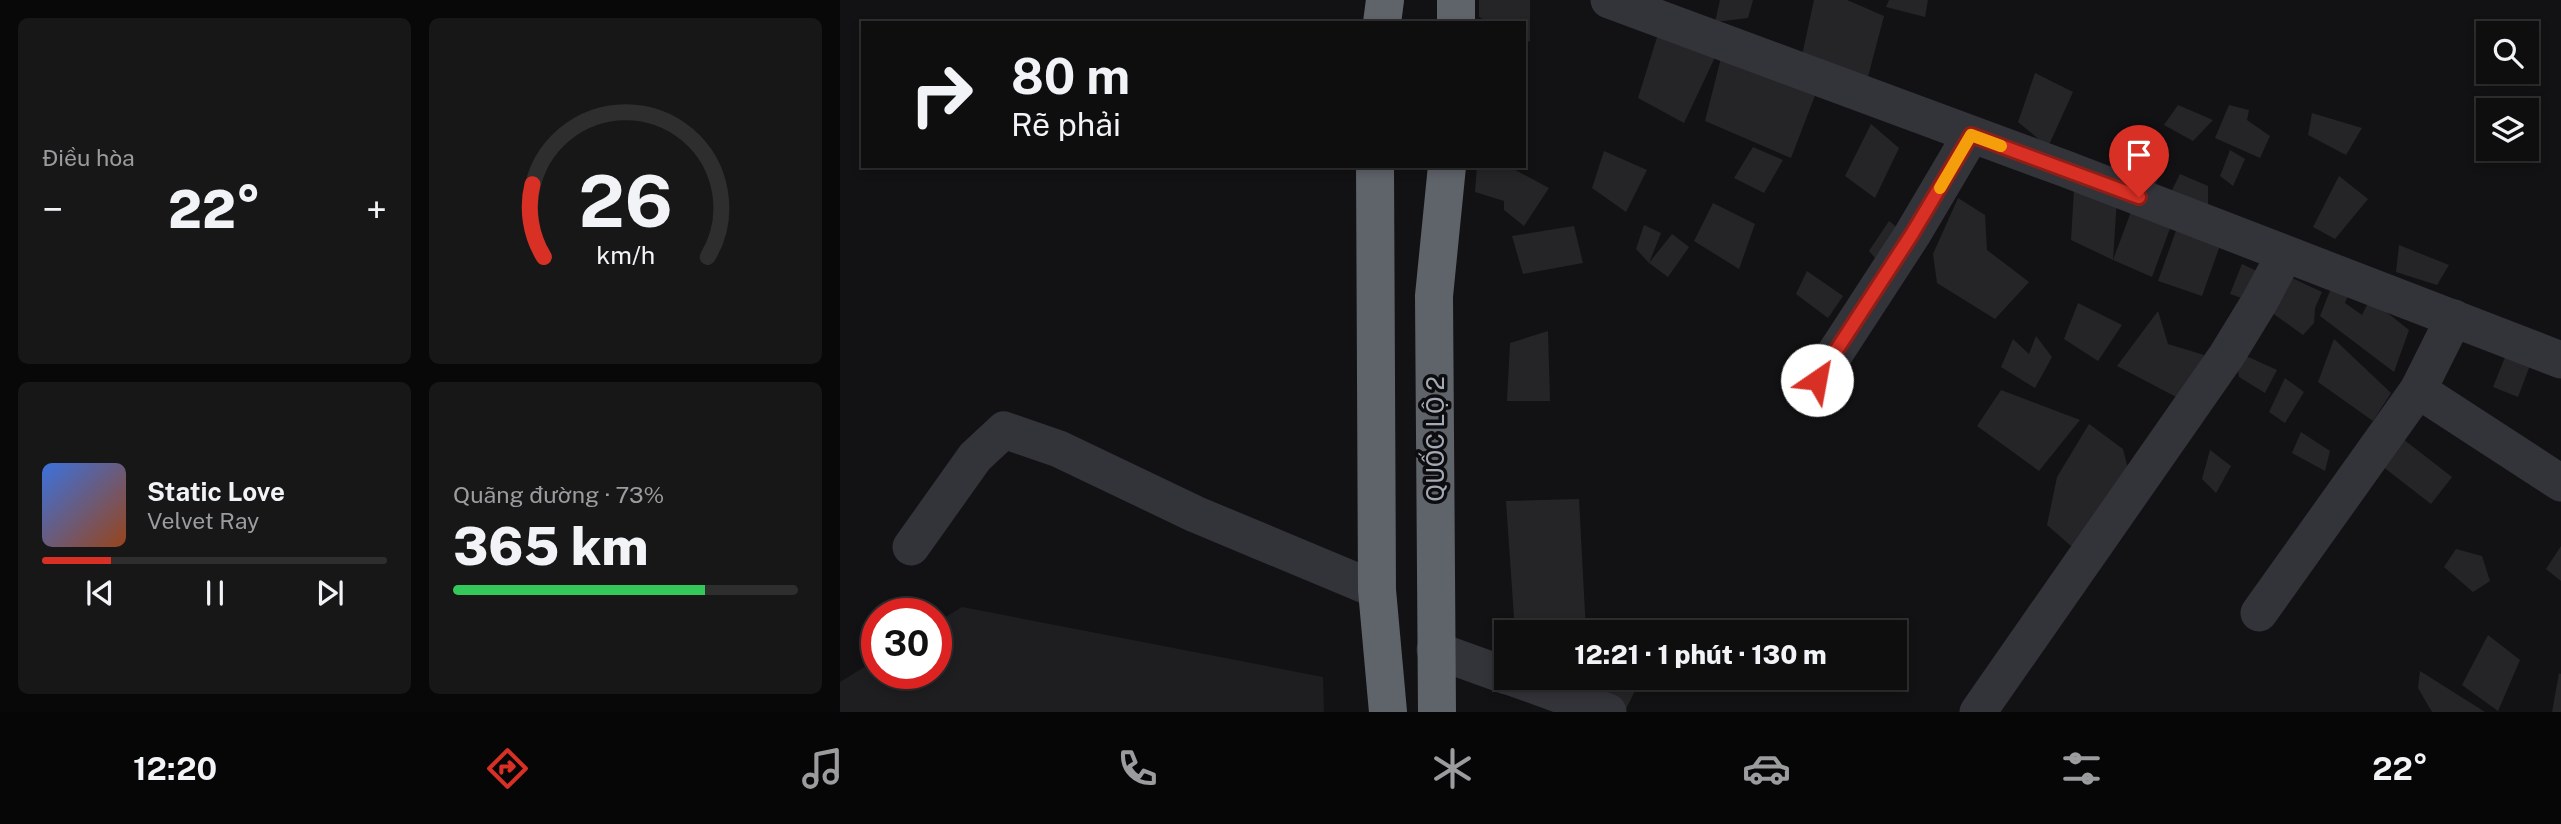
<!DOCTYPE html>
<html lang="vi">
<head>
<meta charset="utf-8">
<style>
  :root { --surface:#0e0e0f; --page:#171718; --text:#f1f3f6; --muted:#9b9c9e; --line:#2e2e2f; --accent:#d93025 }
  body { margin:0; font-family:"Public Sans",sans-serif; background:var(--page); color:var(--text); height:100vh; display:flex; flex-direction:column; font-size:26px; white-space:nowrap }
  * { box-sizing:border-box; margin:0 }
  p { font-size:23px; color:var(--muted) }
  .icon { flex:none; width:38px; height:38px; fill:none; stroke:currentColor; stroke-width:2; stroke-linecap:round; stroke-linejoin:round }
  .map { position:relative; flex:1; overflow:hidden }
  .drawer { display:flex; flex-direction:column; gap:18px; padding:18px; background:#080808; width:840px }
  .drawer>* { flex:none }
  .top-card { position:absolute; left:21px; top:21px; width:665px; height:147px; border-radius:0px; box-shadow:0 4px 10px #0003,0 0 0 2px var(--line); background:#0e0e0f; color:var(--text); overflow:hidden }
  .fabs { position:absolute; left:1636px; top:21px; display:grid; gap:14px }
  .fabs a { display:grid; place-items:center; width:63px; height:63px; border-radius:0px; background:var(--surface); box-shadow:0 4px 10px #0003,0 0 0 2px var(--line); font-size:35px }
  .speed { position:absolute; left:21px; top:598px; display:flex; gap:14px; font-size:35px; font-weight:700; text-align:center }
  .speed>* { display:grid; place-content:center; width:91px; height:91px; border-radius:50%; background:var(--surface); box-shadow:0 4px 10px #0003,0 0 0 2px var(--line); line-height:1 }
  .speed .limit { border:10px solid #d22; background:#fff; color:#111 }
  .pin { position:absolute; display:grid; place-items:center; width:60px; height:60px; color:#fff; margin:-72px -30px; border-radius:50% 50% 50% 0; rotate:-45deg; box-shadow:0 0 7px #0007 }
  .pin .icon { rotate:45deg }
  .me { position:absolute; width:77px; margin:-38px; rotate:33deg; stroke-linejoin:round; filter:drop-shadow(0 0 5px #0008) }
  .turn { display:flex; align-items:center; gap:24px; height:147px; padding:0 35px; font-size:32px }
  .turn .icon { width:91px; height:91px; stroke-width:2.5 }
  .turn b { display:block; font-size:49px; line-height:60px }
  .big { font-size:52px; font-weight:800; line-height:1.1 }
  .drawer .tile { flex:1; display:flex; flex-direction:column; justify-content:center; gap:10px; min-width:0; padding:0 24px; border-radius:10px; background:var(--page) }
  .drawer .dial { align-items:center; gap:0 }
  .dial svg { height:182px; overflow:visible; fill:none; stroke:var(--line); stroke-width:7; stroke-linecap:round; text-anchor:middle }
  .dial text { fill:var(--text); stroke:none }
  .song { display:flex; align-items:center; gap:21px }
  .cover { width:84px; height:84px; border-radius:10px; background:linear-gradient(135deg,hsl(220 70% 55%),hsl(20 70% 35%)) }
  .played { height:7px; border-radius:4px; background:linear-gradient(90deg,var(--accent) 20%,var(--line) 20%) }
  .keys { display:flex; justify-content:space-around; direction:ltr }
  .heat { display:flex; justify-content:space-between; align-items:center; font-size:38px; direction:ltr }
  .charge { height:10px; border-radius:5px; background:linear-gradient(90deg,#34c759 73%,var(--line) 0) }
  .drawer .tiles { flex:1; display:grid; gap:18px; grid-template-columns:repeat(2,1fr) }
  .trip { position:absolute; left:654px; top:620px; width:413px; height:70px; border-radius:0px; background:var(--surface); box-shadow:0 4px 10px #0003,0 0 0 2px var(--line); font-weight:800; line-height:70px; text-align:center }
  .dock { display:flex; height:112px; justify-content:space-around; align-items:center; background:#060606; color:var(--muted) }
  .dock .icon { width:49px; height:49px }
  .dock .on { color:var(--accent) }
  .dock b { font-size:32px; color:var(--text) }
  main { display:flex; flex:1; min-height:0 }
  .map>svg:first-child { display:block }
  .built { fill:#1e1e21 }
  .building { fill:#252528 }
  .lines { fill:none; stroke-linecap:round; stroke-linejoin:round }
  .minor { stroke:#333439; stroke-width:37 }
  .highway { stroke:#5f636a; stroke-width:38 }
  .route-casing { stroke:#8d1f18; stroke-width:18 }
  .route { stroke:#d93025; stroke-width:12 }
  .slow { stroke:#f59e0b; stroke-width:12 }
  .labels { text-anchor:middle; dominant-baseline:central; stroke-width:7; stroke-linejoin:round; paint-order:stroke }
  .street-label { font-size:24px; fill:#a3aab5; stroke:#0d0d0f }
</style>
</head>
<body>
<main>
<section class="drawer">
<div class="tiles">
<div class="tile"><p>Điều hòa</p>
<div class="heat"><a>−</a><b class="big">22°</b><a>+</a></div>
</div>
<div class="tile dial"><svg viewBox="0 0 100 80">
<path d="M14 69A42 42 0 1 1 86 69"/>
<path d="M14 69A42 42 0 0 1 9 37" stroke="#d93025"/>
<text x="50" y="56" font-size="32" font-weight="700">26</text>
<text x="50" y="72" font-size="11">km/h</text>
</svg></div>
<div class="tile">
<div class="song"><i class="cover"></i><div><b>Static Love</b><p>Velvet Ray</p></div></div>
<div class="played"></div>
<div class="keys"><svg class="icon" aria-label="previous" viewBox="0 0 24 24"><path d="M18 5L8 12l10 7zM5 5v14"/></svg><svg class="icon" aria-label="pause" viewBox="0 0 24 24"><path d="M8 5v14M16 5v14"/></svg><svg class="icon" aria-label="next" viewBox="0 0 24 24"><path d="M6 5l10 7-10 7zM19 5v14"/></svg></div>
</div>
<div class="tile"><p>Quãng đường · 73%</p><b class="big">365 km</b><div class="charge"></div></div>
</div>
</section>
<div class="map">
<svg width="1721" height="712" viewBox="0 0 1721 712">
  <rect width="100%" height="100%" fill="#121214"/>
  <path class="built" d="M122 607 483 677 484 712H0V682L37 659V674H96V623Z"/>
  <g class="building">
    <path d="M639 0H690V42L684 39V23H651L639 17Z"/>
    <path d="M880 0H913L908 18 875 22Z"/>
    <path d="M974 0H1007L1044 16 1025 88 961 60Z"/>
    <path d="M1049 0H1088L1085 17 1046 7Z"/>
    <path d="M818 34 877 53 844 123 798 98Z"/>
    <path d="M882 54 976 93 951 158 865 121Z"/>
    <path d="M1195 73 1233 92 1208 147 1178 122Z"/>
    <path d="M1338 105 1373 120 1353 141 1324 125Z"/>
    <path d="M1389 105 1409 110 1407 120 1430 136 1420 158 1375 138Z"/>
    <path d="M1472 113 1522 128 1506 155 1468 135Z"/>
    <path d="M1031 124 1059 148 1035 198 1005 176Z"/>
    <path d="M913 147 943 160 924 193 894 178Z"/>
    <path d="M1390 150 1405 159 1393 186 1380 176Z"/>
    <path d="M764 151 807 170 786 212 752 188Z"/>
    <path d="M1298 162 1320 174 1314 189 1294 181Z"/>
    <path d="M637 166H668L709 188 684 226 664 210V201L635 192Z"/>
    <path d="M1340 174 1368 186V209L1330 194Z"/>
    <path d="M1499 176 1528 199 1495 239 1473 227Z"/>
    <path d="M1234 190 1277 198 1273 260 1292 209 1332 223 1312 277 1273 260 1231 240Z"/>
    <path d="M1118 198 1145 215 1147 250 1189 282 1155 319 1097 283 1093 254Z"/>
    <path d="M873 203 915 224 899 269 854 241Z"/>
    <path d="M1049 221 1064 233 1043 267 1029 251Z"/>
    <path d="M804 225 821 233 809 263 796 249Z"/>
    <path d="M1338 225 1383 237 1362 296 1318 281Z"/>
    <path d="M734 226 743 263 683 274 672 236Z"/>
    <path d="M832 234 849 247 828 277 809 263Z"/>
    <path d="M1559 245 1609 265 1597 285 1556 272Z"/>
    <path d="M1402 264 1421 273 1410 301 1390 294Z"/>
    <path d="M1499 268 1517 275 1505 303 1522 315 1530 299 1569 330 1554 372 1480 316Z"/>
    <path d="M967 271 1003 296 988 318 956 294Z"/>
    <path d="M1452 278 1482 292 1475 308 1474 323 1463 335 1424 307Z"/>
    <path d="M1238 303 1282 325 1258 361 1224 339Z"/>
    <path d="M1318 311 1328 344 1364 355 1342 400 1277 366Z"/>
    <path d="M708 331 710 401H667L670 343Z"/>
    <path d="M1196 336 1212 357 1195 388 1161 367 1173 339 1189 354Z"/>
    <path d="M1494 339 1551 393 1533 421 1478 382Z"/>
    <path d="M1668 350 1692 360 1678 397 1653 387Z"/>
    <path d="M1395 351 1437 370 1425 393 1399 377Z"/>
    <path d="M1445 378 1464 392 1445 423 1429 412Z"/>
    <path d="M1161 390 1240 420 1199 471 1137 426Z"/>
    <path d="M1249 424 1283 449 1293 488 1238 552 1207 525 1217 477Z"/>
    <path d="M1461 432 1490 451 1485 471 1452 453Z"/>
    <path d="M1554 432 1612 477 1591 504 1533 459Z"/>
    <path d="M1370 450 1391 466 1376 493 1362 479Z"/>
    <path d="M739 499 746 632H675L666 501Z"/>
    <path d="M1721 546V581L1706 569Z"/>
    <path d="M1616 549 1642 556 1650 581 1633 592 1604 567Z"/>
    <path d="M1648 635 1680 660 1658 711 1622 685Z"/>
    <path d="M1580 671 1645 712H1592L1578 688Z"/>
    <path d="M1719 673 1721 674V712H1712Z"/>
    <path d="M754 677H802L785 711 751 684Z"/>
  </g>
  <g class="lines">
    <g class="minor">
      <path d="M769 0 1226 169 1721 360"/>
      <path d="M977 381 1072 235 1131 135"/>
      <path d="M1578 390 1721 483"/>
      <path d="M71 547 135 457 164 430 219 449 355 514 537 590"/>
      <path d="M1419 613 1578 390 1614 318"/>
      <path d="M595 650 667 676"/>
      <path d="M671 677 768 712"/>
      <path d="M1138 712 1387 355 1420 301 1445 254"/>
    </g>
    <g class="highway">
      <path d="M542 23 545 0"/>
      <path d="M616 23V0"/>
      <path d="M535 166 537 590 548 712"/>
      <path d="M597 712 594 296 607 166"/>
    </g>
  </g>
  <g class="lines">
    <defs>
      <path id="route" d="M977 380 1072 234 1131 135 1299 197"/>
    </defs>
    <use href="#route" class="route-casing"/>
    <use href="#route" class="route"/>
    <path class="slow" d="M1100 188 1131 135 1161 146"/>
  </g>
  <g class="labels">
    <g class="street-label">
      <text transform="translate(595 439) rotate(-90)">QUỐC LỘ 2</text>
    </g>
  </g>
</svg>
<div class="fabs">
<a><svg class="icon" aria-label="search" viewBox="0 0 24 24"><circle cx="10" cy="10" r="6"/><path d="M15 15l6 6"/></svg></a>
<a><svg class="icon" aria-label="layers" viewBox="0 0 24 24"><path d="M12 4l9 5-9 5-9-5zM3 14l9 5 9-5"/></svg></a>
</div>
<div class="speed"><div class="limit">30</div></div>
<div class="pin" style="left:1299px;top:197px;background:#d93025"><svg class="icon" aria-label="arrive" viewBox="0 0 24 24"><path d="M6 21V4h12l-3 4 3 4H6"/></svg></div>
<svg class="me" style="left:977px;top:380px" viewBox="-20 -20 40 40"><circle r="19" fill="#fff"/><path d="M0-13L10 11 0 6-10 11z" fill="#d93025"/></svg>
<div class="trip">12:21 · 1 phút · 130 m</div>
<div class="top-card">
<div class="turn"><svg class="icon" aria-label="right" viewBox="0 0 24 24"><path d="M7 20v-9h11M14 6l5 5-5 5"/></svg><div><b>80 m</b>Rẽ phải</div></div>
</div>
</div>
</main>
<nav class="dock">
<b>12:20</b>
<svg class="icon on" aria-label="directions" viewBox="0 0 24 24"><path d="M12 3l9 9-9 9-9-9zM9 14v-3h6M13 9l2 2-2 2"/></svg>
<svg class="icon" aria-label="music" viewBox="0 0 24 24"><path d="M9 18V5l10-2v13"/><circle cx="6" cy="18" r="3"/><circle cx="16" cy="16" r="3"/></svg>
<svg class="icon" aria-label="phone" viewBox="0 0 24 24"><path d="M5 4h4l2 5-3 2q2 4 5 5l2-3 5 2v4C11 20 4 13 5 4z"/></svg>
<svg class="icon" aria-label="climate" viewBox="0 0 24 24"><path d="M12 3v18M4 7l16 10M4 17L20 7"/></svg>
<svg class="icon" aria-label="car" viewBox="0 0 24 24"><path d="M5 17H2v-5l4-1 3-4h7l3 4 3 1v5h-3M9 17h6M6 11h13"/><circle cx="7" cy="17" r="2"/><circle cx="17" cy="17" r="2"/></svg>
<svg class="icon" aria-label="filters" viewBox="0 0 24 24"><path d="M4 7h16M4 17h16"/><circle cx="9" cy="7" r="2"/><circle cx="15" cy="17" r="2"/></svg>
<b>22°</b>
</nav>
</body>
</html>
